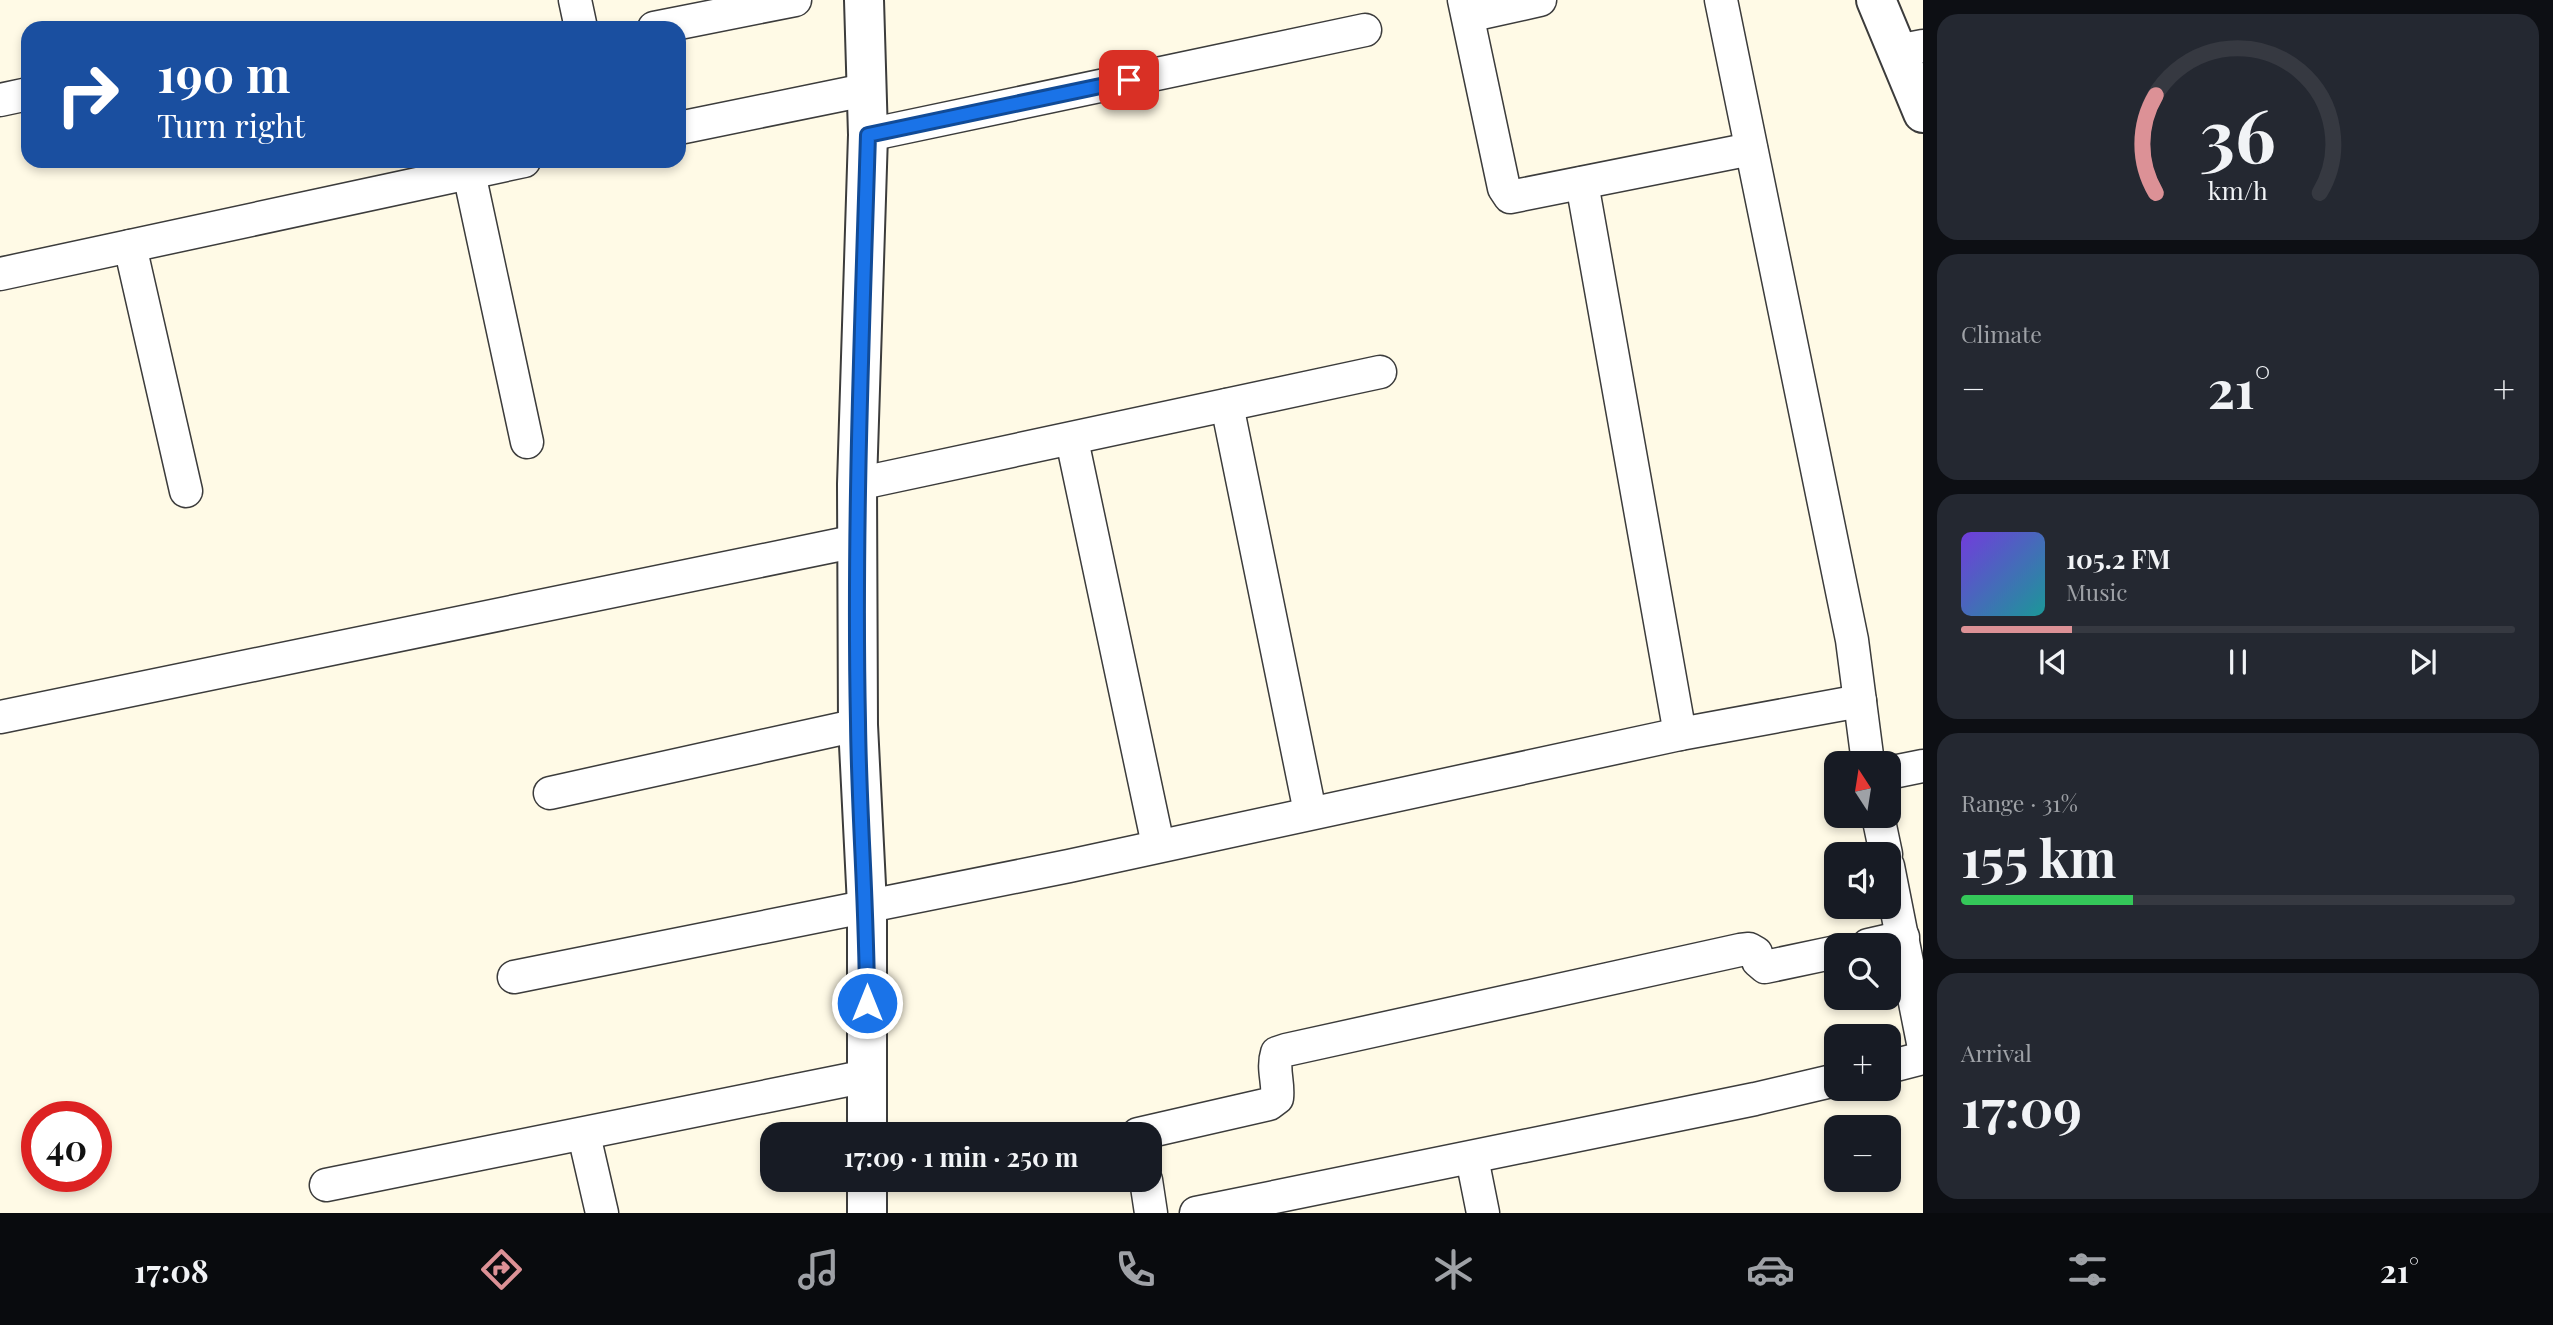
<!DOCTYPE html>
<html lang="en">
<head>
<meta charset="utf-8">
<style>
  :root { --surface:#171b24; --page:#242831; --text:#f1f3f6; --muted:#9ea1a6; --line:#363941; --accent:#dc9196 }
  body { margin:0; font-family:"Playfair Display",serif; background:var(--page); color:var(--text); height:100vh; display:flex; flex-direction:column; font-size:26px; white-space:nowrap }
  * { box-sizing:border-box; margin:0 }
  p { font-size:23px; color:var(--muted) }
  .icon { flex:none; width:38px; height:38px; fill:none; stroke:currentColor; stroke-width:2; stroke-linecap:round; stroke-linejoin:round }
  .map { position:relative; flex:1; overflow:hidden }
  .panel { display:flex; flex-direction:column; gap:14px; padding:14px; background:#0d0f14; width:630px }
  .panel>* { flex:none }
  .top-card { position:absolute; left:21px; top:21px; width:665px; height:147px; border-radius:21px; box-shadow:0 4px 10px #0003; background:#1a4fa0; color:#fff; overflow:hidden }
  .needle { width:46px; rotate:348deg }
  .fabs { position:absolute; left:1824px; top:751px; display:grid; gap:14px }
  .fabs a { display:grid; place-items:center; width:77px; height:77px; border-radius:14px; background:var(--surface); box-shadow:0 4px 10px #0003; font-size:35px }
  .speed { position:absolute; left:21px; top:1101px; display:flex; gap:14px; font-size:35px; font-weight:700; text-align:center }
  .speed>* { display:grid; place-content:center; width:91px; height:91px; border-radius:50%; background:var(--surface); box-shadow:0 4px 10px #0003; line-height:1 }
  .speed .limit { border:10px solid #d22; background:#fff; color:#111 }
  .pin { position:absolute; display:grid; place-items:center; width:60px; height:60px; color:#fff; margin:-30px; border-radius:14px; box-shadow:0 4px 10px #0006 }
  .me { position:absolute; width:77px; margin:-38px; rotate:0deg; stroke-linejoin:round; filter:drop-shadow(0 0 5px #0008) }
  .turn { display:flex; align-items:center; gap:24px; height:147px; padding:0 21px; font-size:32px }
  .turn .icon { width:91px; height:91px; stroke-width:2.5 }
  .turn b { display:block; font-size:49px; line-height:60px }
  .big { font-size:52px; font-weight:700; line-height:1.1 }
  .panel .widget { flex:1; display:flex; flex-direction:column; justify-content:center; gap:10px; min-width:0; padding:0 24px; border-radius:21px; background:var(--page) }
  .panel .dial { align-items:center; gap:0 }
  .dial svg { height:182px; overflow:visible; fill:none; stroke:var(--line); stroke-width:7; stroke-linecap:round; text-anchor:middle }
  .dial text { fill:var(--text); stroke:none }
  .song { display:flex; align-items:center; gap:21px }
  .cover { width:84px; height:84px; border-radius:10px; background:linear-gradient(135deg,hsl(260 70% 55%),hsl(180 70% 35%)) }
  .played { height:7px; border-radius:4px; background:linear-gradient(90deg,var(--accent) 20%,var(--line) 20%) }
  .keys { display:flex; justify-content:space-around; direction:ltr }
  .heat { display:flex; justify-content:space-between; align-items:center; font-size:38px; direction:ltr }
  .charge { height:10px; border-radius:5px; background:linear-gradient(90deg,#34c759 31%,var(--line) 0) }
  .trip { position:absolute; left:760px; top:1122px; width:402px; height:70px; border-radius:21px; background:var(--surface); box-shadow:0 4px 10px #0003; font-weight:700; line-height:70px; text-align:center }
  .tabs { display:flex; height:112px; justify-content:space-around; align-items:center; background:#090b0e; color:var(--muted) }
  .tabs .icon { width:49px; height:49px }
  .tabs .current { color:var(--accent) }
  .tabs b { font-size:32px; color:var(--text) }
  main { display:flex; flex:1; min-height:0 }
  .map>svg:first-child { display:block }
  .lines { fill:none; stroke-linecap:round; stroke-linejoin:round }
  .minor-casing { stroke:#3c3c3c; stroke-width:35 }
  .tertiary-casing { stroke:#3c3c3c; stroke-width:42 }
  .minor { stroke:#fff; stroke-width:32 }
  .tertiary { stroke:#fff; stroke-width:38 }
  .route-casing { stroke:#114b97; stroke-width:18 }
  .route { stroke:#1a73e8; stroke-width:12 }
</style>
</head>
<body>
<main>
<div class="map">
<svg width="1923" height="1213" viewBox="0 0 1923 1213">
  <rect width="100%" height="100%" fill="#fffae6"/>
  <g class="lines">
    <defs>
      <g id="minor">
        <path d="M575 0 581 28"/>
        <path d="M1464 0 1504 188 1510 197 1751 149"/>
        <path d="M1721 0 1852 640 1868 763"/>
        <path d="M1468 16 1540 0"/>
        <path d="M654 28 795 0"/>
        <path d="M1897 51 1923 46"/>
        <path d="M0 100 28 94"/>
        <path d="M679 128 865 90"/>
        <path d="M868 135 1365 30"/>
        <path d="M469 173 527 442"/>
        <path d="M1582 183 1680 734"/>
        <path d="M130 246 186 491"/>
        <path d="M0 274 524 161"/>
        <path d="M1227 405 1310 812"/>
        <path d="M1072 440 1158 845"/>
        <path d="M857 484 1380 372"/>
        <path d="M0 717 857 541"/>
        <path d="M1888 773 1923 766"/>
        <path d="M550 793 858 725"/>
        <path d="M1878 816 1886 854"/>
        <path d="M1888 866 1923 1043"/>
        <path d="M1868 945 1903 937"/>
        <path d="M514 977 1069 866 1680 734 1860 701"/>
        <path d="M1888 1067 1923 1058"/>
        <path d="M1138 1134 1269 1104 1277 1098C1279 1082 1272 1069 1277 1053L1286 1050 1740 950 1749 949 1756 953 1758 961 1765 967 1836 952"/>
        <path d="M584 1135 602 1213"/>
        <path d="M1472 1158 1483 1213"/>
        <path d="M1146 1180 1151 1213"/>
        <path d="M326 1185 867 1076"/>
        <path d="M1196 1213 1755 1099 1836 1080"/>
      </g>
      <g id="tertiary">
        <path d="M864 0 868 135 857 484 858 725 867 905V1134"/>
        <path d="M1876 0 1923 113"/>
        <path d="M867 1213V1180"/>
      </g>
    </defs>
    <use href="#minor" class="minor-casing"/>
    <use href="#tertiary" class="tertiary-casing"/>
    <use href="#minor" class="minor"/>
    <use href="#tertiary" class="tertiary"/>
  </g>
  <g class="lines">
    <defs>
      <path id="route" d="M867 1003C867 909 859 816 858 722 854 527 862 331 868 135L1129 80"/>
    </defs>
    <use href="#route" class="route-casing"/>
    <use href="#route" class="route"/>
  </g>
</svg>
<div class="fabs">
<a><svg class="needle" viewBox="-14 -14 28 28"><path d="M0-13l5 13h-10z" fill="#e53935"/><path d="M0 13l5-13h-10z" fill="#9ea1a6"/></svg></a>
<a><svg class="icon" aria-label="sound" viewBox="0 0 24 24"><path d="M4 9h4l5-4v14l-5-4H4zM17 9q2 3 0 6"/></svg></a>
<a><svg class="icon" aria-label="search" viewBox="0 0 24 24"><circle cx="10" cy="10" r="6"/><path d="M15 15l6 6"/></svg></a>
<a>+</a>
<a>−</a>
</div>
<div class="speed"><div class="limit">40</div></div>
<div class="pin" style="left:1129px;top:80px;background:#d93025"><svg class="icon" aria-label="arrive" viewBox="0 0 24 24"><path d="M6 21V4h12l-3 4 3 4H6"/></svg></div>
<svg class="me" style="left:867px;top:1003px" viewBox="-20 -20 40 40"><circle r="17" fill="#1a73e8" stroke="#fff" stroke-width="3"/><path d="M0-11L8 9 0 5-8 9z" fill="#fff"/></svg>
<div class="trip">17:09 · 1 min · 250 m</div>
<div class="top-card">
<div class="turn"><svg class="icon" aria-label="right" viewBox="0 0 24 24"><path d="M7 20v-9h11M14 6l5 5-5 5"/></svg><div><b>190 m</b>Turn right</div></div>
</div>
</div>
<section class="panel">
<div class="widget dial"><svg viewBox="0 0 100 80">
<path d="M14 69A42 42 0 1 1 86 69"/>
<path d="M14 69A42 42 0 0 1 14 26" stroke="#dc9196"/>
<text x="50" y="56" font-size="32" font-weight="700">36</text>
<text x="50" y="72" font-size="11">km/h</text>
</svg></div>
<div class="widget"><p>Climate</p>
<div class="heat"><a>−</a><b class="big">21°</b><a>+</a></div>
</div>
<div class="widget">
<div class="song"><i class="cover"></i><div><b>105.2 FM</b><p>Music</p></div></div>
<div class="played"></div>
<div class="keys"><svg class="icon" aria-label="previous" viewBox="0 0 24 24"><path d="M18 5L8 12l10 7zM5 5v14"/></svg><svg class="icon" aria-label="pause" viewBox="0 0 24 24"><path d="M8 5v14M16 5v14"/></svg><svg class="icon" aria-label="next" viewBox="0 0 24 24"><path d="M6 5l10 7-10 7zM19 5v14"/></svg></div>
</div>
<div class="widget"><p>Range · 31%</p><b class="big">155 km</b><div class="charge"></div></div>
<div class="widget"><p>Arrival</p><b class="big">17:09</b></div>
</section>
</main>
<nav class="tabs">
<b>17:08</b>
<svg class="icon current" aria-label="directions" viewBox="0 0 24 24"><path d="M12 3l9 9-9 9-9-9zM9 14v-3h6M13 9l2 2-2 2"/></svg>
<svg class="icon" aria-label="music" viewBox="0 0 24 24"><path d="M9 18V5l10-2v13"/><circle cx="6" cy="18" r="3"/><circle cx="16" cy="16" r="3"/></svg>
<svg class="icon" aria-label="phone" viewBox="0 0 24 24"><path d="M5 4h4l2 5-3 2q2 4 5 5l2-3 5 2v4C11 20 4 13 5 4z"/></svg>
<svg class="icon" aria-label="climate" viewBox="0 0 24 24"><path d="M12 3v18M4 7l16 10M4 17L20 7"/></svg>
<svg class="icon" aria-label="car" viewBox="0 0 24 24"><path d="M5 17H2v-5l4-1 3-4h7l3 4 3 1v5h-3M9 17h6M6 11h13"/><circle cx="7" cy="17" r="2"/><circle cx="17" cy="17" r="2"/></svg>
<svg class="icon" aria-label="filters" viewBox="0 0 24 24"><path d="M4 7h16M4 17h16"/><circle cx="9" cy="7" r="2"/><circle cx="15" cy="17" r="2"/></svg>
<b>21°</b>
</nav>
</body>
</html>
